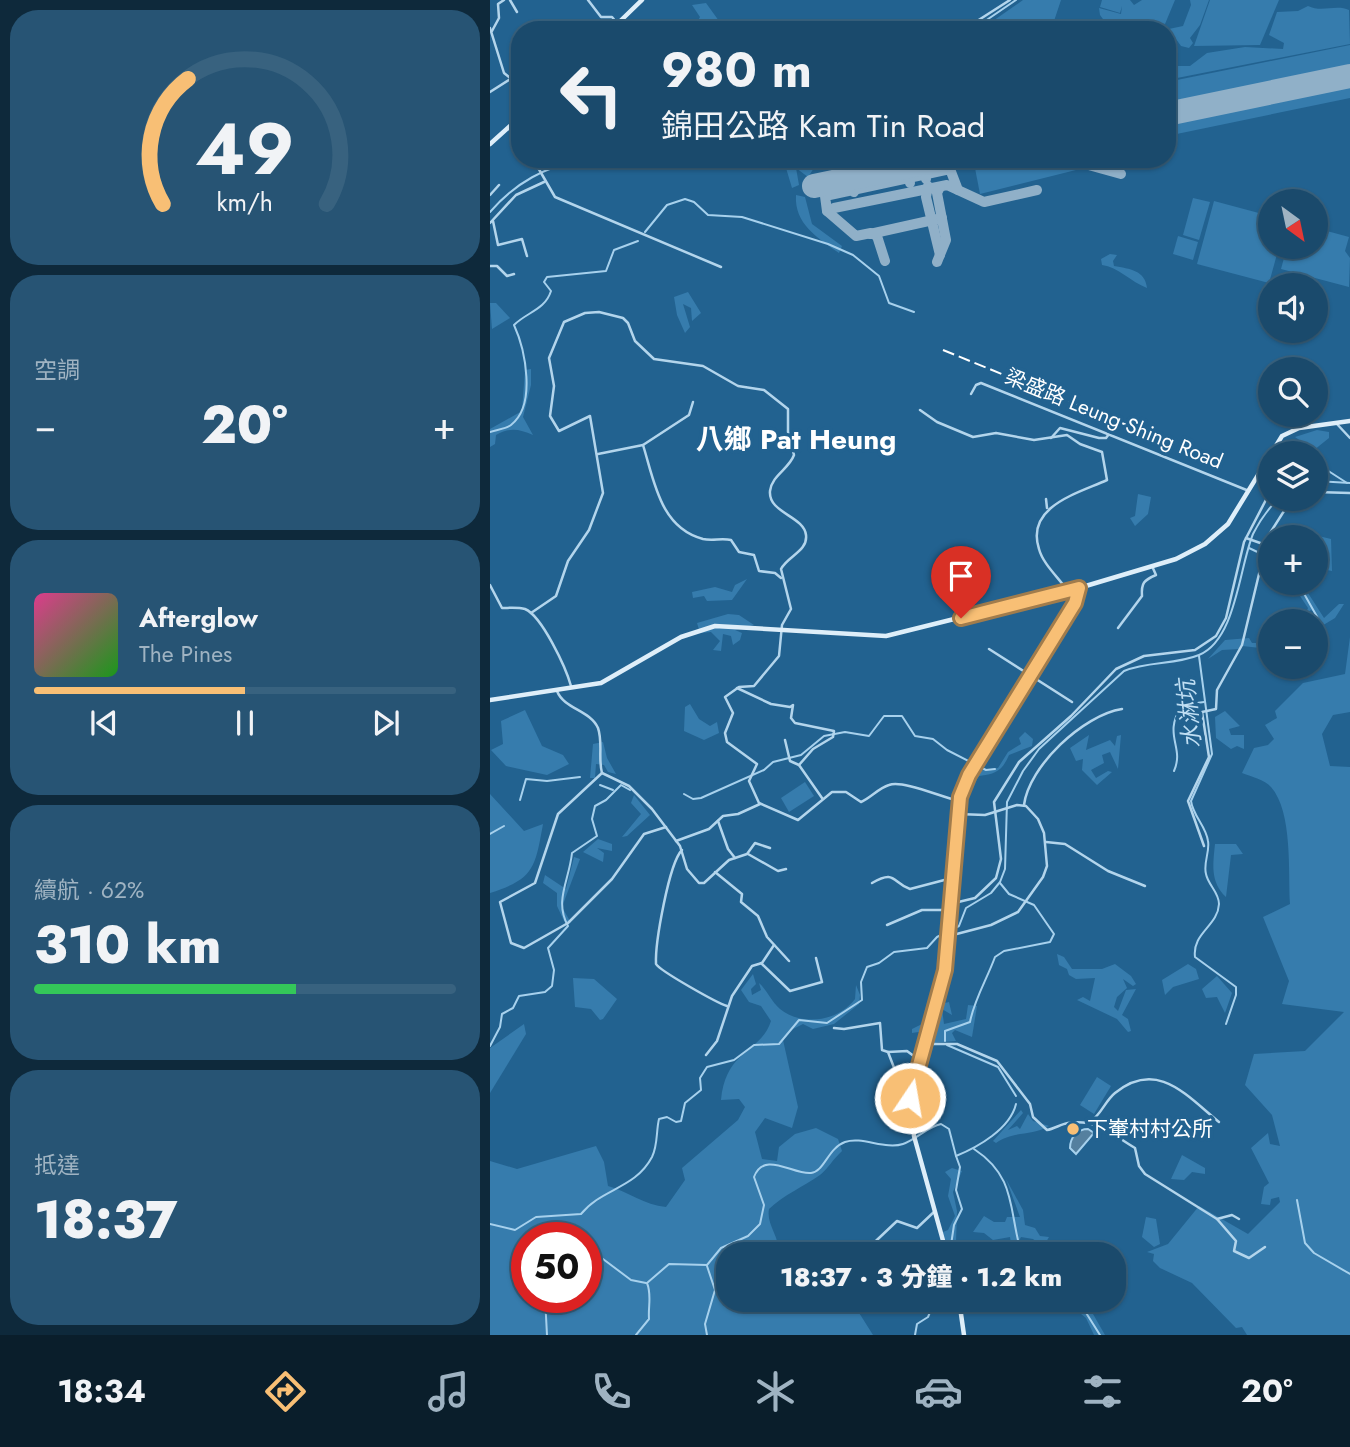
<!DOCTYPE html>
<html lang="zh-TW">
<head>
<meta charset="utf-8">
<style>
  :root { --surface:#1a4a6c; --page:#275474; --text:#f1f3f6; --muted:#9fb3c2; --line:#38627f; --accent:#f8bf75 }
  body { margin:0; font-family:Jost,"Noto Sans TC",sans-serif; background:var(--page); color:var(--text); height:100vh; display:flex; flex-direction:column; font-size:26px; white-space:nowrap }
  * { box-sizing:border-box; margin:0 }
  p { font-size:23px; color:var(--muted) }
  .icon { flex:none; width:38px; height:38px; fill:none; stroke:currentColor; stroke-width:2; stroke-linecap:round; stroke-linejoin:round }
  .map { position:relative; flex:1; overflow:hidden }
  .panel { display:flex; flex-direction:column; gap:10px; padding:10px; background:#0e293b; width:490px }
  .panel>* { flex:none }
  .hud { position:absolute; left:21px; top:21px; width:665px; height:147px; border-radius:28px; box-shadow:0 2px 5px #0004,0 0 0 2px var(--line); background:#1a4a6c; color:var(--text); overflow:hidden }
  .needle { width:46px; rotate:147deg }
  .fabs { position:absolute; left:768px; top:189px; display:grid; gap:14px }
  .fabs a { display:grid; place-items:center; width:70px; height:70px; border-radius:50%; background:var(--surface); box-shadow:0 2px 5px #0004,0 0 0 2px var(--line); font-size:35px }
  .speed { position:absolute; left:21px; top:1222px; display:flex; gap:14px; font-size:35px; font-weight:700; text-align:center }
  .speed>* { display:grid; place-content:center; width:91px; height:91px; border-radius:50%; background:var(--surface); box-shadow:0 2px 5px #0004,0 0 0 2px var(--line); line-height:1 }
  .speed .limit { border:10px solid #d22; background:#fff; color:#111 }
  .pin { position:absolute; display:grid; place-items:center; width:60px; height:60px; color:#fff; margin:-72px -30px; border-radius:50% 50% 50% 0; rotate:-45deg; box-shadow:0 0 7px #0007 }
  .pin .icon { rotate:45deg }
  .me { position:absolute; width:77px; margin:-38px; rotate:12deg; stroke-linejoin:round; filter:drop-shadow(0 0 5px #0008) }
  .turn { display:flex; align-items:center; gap:24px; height:147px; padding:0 35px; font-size:32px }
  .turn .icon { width:91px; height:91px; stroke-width:2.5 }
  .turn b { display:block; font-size:49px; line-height:60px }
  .big { font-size:52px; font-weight:800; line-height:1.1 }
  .panel .widget { flex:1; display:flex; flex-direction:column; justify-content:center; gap:10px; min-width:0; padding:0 24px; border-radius:28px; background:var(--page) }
  .panel .dial { align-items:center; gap:0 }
  .dial svg { height:182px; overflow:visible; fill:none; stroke:var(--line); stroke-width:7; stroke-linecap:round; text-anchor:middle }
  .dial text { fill:var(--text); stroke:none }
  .song { display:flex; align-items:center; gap:21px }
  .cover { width:84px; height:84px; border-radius:10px; background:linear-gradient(135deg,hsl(330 70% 55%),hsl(120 70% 35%)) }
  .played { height:7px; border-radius:4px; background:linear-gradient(90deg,var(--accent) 50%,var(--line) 50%) }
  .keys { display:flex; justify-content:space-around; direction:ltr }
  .heat { display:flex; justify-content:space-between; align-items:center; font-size:38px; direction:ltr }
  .charge { height:10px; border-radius:5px; background:linear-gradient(90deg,#34c759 62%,var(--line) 0) }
  .trip { position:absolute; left:226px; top:1242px; width:410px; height:70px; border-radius:28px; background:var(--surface); box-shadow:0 2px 5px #0004,0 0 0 2px var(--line); font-weight:800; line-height:70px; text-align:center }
  .tab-bar { display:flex; height:112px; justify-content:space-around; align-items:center; background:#0a1e2b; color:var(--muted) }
  .tab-bar .icon { width:49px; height:49px }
  .tab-bar .current { color:var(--accent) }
  .tab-bar b { font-size:32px; color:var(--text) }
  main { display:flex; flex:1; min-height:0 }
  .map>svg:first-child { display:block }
  .green { fill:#367cad; fill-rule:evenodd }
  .water { fill:#55809f; stroke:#a7d1ed; stroke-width:2 }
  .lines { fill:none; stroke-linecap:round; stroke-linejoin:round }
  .stream { stroke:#a7d1ed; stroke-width:2 }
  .taxiway { stroke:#90b0c8; stroke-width:10 }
  .runway { stroke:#90b0c8; stroke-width:24 }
  .minor { stroke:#b3d5ec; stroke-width:2.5 }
  .secondary { stroke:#deeef9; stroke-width:4.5 }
  .rail { stroke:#fff; stroke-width:2; stroke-dasharray:12 5; stroke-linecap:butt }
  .route-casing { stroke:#a17c4c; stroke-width:18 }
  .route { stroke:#f8bf75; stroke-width:12 }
  .poi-dot { fill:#f8bf75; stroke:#226290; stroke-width:2.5 }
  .labels { text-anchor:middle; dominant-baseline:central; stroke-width:7; stroke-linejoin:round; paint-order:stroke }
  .street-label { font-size:21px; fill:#fff; stroke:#226290 }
  .poi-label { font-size:21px; fill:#fff; stroke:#226290; text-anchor:start }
  .water-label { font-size:23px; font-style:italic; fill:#bfdef3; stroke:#226290 }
  .district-label { font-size:28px; font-weight:bold; fill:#fff; stroke:#226290 }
</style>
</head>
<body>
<main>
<section class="panel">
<div class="widget dial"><svg viewBox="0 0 100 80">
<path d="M14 69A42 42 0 1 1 86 69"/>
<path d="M14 69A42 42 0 0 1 25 14" stroke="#f8bf75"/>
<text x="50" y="56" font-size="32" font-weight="700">49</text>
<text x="50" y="72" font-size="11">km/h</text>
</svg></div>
<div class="widget"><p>空調</p>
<div class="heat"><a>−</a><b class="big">20°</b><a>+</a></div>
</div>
<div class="widget">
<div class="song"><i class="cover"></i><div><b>Afterglow</b><p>The Pines</p></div></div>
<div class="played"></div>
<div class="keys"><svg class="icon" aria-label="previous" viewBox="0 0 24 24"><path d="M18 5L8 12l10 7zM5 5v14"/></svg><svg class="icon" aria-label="pause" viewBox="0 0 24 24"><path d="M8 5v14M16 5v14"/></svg><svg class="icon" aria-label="next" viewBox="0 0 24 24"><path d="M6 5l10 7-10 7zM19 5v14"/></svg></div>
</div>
<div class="widget"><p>續航 · 62%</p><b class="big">310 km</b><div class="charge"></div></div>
<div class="widget"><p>抵達</p><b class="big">18:37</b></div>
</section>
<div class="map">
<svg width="860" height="1335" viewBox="0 0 860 1335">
  <rect width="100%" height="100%" fill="#226290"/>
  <g class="green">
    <path d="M533 0H571L561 30H490Z"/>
    <path d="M612 0H640L644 5 652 0H685L675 24 659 21 674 25 670 30H621L610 15 609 8 631 14 632 6 630 13 610 7Z"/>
    <path d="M700 0H719L710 25 700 38 703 43 699 48 691 46 686 39 677 46V35L683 34 674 30 693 26 701 5Z"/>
    <path d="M720 0H789L770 45 704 46Z"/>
    <path d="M216 3 229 21 228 29 212 30 205 26 210 17 202 5Z"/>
    <path d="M818 6C832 13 846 4 859 10L860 44 677 80V66H700L717 53 755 47 793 49 794 43 779 35 787 12 808 11Z"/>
    <path d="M860 45V65L677 103V82Z"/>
    <path d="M860 86V98L677 136V123Z"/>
    <path d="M300 159H330L318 177 306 168 309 185 302 188 296 168Z"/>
    <path d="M501 159H568L584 163 586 170 490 194 484 163Z"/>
    <path d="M306 195 315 197 322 224 352 246 349 253C328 238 304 224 306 195Z"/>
    <path d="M703 198 720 202 709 240 693 235Z"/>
    <path d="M724 201 780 216V247H789L779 283 707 264Z"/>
    <path d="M826 228 859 237 855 251 860 258 859 287 791 269 797 247H826Z"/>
    <path d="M688 236 708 242 703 260 683 254Z"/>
    <path d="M620 254 627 255 623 261 624 266C640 269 655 270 657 288 641 282 628 267 612 265L611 259Z"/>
    <path d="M198 292 211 313 202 321 201 308 193 304 200 327 195 333 187 315 184 297Z"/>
    <path d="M0 303H6L20 318 2 329Z"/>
    <path d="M41 369V385L33 417 43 435C29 429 20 427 6 435L5 444 0 447V429L32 411 35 370Z"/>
    <path d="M827 430 839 432V438L824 450 805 437Z"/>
    <path d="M648 494 661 497 658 514 645 526 640 518 645 516Z"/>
    <path d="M810 528 816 533 841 539 842 571 837 570 826 554V537H806Z"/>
    <path d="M257 579 242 600 217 601 214 596 203 598 202 592 225 587 242 592 245 585Z"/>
    <path d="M818 593 834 618 849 604H854L845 618 830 627 826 634 828 626 823 620 824 612 821 610 815 615 818 608 810 596Z"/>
    <path d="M238 614 249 615 264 625 245 630 252 633 250 640 243 645 241 636 233 634 231 651 223 650 230 641 221 632 210 633 207 623Z"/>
    <path d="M860 637V712L843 715 832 734 840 766 860 767V1335H757L752 1327 746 1328 702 1283 670 1268 663 1261 664 1254 657 1252 678 1244 709 1206 758 1234 790 1202 789 1197 781 1199 780 1205 771 1204 774 1187 779 1183 761 1148 778 1133 780 1144 790 1146 782 1115 755 1085 764 1054 815 1051 854 1012 792 1004 799 981 773 917 800 904C798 872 803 812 781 787 775 780 760 776 752 773L764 748 778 745 784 739 775 725 787 718 785 711 813 683 855 674Z"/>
    <path d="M759 638 762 643H780V649L752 646 749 649 732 650 718 659 735 640Z"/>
    <path d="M200 704 209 719 220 726 227 722 229 733 214 740 194 731 195 707Z"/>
    <path d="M35 710 52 746 73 755 79 764 57 775 16 766 1 750 13 744 11 721Z"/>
    <path d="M735 711 750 726 739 729 741 735H754V749L747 746 741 749 726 738 725 717Z"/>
    <path d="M535 732 543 739 542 746 519 755C512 771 506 774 489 776L477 795 468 792 465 787 474 773 508 768 518 752 531 744 529 738Z"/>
    <path d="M599 735 596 750 620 740 625 746 627 736 631 735 628 769 620 752 612 755 614 763 601 770 606 778 618 771 622 772 607 785 592 770 593 759 586 761 580 748Z"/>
    <path d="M113 742 117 758 126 774 118 772 114 765 106 764 105 778H100L103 744Z"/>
    <path d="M315 782 324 796 299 812 291 798Z"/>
    <path d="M0 794 34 831 53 824C45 868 44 879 0 893Z"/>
    <path d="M144 795 160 815 137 836 132 837 151 814 141 803Z"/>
    <path d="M108 839 122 844V851L107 848 114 853 113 862 93 852Z"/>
    <path d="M725 844H746L753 854 741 855 736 897C720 882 723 864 725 844Z"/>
    <path d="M84 857 90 859 72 907 81 923 74 921 67 906V893L53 883 55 875 76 889Z"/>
    <path d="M567 954 574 957 582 969H612L625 964 641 976 646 984 643 986 633 979 637 988 627 997 624 1007 628 1011 636 990 646 989 632 1015 638 1019 641 1031 638 1032 627 1019 587 1000 593 997 600 1001 605 978 586 979 579 975 577 969 569 965Z"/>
    <path d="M698 964 706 969 709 979 683 987 675 995 672 980Z"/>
    <path d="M263 974 266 984 261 989 262 995 271 990 269 983C277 990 281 1001 290 1009 312 1027 349 1021 365 999L366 985 370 995 369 1004 344 1024 323 1029 313 1024 299 1031 293 1040 308 1107 302 1128 275 1118 265 1132 272 1159 287 1161 289 1147 305 1134 326 1128 348 1139 352 1151C344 1158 336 1171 330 1175 313 1187 295 1194 279 1209 276 1225 290 1236 289 1255H238V1300H361L383 1335H0V1161L27 1169 106 1146 114 1162 118 1186C139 1192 154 1205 176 1207L195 1180 192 1168 248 1120 255 1107 249 1099 231 1100C236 1049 270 1054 281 1021L271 1006 259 1002 251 990ZM96 1237V1297H37V1237Z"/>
    <path d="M727 976 742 993 735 1013 727 997 716 998 712 989Z"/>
    <path d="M83 978 104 979 127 999 113 1019 110 1020 101 1009 85 1007Z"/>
    <path d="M459 1002 462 1015 452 1009 454 1024 476 1019 478 1005 487 1006 482 1037 465 1030 462 1033 466 1041 440 1043 442 1036 435 1031 422 1033V1029L432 1024 438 1007Z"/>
    <path d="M34 1024 36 1034 0 1093V1048Z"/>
    <path d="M607 1077 621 1086 604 1114 590 1105Z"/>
    <path d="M531 1110 533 1113 518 1130 527 1126 530 1129 538 1114 543 1121 559 1126C542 1136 522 1131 506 1143L503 1141Z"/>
    <path d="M692 1155 715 1168V1174L702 1172 694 1180 681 1179Z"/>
    <path d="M462 1168 472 1171 463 1192 467 1211 466 1242 460 1247 452 1240 453 1232 458 1230 465 1216 458 1196 461 1179 455 1172Z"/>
    <path d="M516 1179 533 1210 535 1225 545 1228 550 1236 559 1237 553 1247 543 1239 531 1237 524 1250 527 1255H523L520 1237 503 1240 494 1233 483 1232 494 1216 504 1222H515L517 1217H530Z"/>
    <path d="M656 1217 666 1219 670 1244 664 1247 652 1237Z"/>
    <path d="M574 1300H595L615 1335H604L596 1318Z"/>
  </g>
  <path class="water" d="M598 1129 604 1133 586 1154 580 1148C580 1137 588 1129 598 1129Z"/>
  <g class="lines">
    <g class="stream">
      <path d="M482 30 526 0"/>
      <path d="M0 212C26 182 55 167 94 159"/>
      <path d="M155 232 177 205 195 199 204 202 218 215 252 217 338 244 363 255 389 276 399 303 424 312"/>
      <path d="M0 432C6 430 16 429 21 425 47 405 35 349 24 325 37 312 55 310 61 291L54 282 57 277 116 271 124 250 148 241"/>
      <path d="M826 463 857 483"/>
      <path d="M826 481 860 483"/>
      <path d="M759 548 780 558"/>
      <path d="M808 583 834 629"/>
      <path d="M709 656 722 754 701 801C703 816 716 826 718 841 720 852 713 863 716 874 718 885 729 892 729 904 728 926 702 933 705 957L746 987V995L736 1024"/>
      <path d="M684 771C695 746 672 736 692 705L714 702"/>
      <path d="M110 785 123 790"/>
      <path d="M194 794 203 799 211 798 274 770 283 762 311 755 334 736 355 732 379 736 394 716H412L425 736 443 739 457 750 496 770 505 769"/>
      <path d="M30 800 36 779 57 781 90 777"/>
      <path d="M0 834 14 826"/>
      <path d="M455 1041V1031L480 1022C484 1000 497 979 505 957L514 951 560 942 564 934 544 905 519 894 510 883"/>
      <path d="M457 1045 508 1067 526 1096"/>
      <path d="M0 1046 10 1027 12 1014 23 1008 29 996 55 992 62 986 64 970 58 948 78 926C64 901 79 881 82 853L107 836 102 819 105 806 116 800 131 785 140 790"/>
      <path d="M484 1149C528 1178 518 1212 532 1255"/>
      <path d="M807 1200 815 1243 824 1253 860 1274"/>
      <path d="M0 1224 25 1230 46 1217 91 1214C112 1188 145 1189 162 1157 168 1145 166 1131 169 1119L177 1117 186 1122 191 1121 195 1103 211 1090 210 1078 217 1067 244 1060 264 1045 289 1044 309 1020 337 1023 372 1000 371 982 377 967 389 963 404 952 437 948 447 937 469 926 476 908 501 893 510 882 515 869 517 802 533 771 549 749 634 671C658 661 685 665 709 655 746 640 749 568 763 534 769 522 778 509 788 499"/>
      <path d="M468 1255 461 1245 464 1225 472 1209 466 1190 470 1167 466 1156C488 1147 520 1129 526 1104"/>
      <path d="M96 1259 109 1256 141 1280 156 1283"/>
      <path d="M217 1266 225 1290 215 1324 217 1335"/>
      <path d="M55 1297 57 1335"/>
      <path d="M576 1300 579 1303 588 1300 610 1335"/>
      <path d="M146 1335 159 1319C158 1306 162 1295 157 1283L179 1264 217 1265 231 1248 258 1236 270 1224 274 1205 264 1177C274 1150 303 1175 321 1173 334 1172 338 1148 355 1142 372 1136 395 1150 413 1144 427 1139 437 1127 451 1124L459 1129 466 1156"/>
      <path d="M425 1335 427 1324 438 1317 445 1300"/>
    </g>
    <g class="taxiway">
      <path d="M358 159 366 182 364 192"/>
      <path d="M415 159 420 183"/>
      <path d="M432 159 436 179"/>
      <path d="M577 159 631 174"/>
      <path d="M373 186 391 172"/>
      <path d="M438 186 436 197 450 255"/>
      <path d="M344 208 457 185 494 202 547 190"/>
      <path d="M341 209 337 211 366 236 381 233 387 236 395 261"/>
      <path d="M337 211 335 196 460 169 468 190"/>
      <path d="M380 234 452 218"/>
      <path d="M447 262 456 240 447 193 450 187"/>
    </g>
    <g class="runway">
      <path d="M677 114 860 76"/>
      <path d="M324 186 453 159"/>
    </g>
    <g class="minor">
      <path d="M20 0 27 12"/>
      <path d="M98 0 111 17H122L127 23"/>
      <path d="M0 28 14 73 19 77 30 78"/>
      <path d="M473 30 520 0"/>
      <path d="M2 31 9 18 8 4 14 0"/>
      <path d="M0 92 22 78"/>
      <path d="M24 122 30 127"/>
      <path d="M18 128 30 141"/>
      <path d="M43 159 65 197 231 267"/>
      <path d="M45 162 54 159"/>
      <path d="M0 195 9 185"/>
      <path d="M3 221 8 245 32 239 37 256"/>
      <path d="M0 223 26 195 54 182"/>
      <path d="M0 266H7L17 276 24 274"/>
      <path d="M481 394 486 385 491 383 759 491"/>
      <path d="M430 410 447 422 483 437 506 433 544 440 577 435 590 444 612 452 617 480C589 493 535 506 549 549 553 564 568 577 577 590"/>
      <path d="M846 423 860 438"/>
      <path d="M561 438 570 428 609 438H616L619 434"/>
      <path d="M153 445C164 480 170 528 213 539 222 541 232 538 241 540L249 552 264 555 269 571 285 573 291 578"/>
      <path d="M108 454 153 445 199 415 203 402"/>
      <path d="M826 492 860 493"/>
      <path d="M556 499 557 508"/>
      <path d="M780 533 794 511 809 499"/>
      <path d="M0 585 12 608C19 608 28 607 35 609 52 616 76 668 81 686"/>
      <path d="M41 613 66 596 78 561 99 530 113 493 100 416 69 431 60 416 64 386 59 358 74 322 95 313 109 312 133 318 138 323 145 341 164 359 213 366 248 386 274 390 298 409V432L304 455C299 469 282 475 280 491 278 513 314 516 316 535 318 551 298 556 291 569L301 609 292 625 289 656 264 686 249 687 235 697 243 713 235 733 237 742 267 764 259 781 269 803 308 820 342 792H356L371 802C380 798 389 788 399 785 413 780 451 797 469 801"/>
      <path d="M628 628 652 596C651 583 654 580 666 575L662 566"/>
      <path d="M499 649 582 702"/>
      <path d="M247 688 281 704 300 707 303 705 301 718 305 723 344 731 343 737 323 749 309 765"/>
      <path d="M67 691C74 709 100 710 108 728 113 742 108 759 112 773L139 786 162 809 190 846 197 869 209 883H214L239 860 257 854 265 843 280 848"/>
      <path d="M295 740 300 761 309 765 332 798"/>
      <path d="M112 773 68 814 45 883 10 902 21 943 34 948 78 923 122 879 154 834 176 827"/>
      <path d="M534 805C539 766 593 715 632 709"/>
      <path d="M228 821 238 849 245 858"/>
      <path d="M186 841 219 829 233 816 248 814 270 804"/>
      <path d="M556 842 575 844 618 871 655 886"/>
      <path d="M714 846 698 801 719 757 712 712 726 709 727 690 752 645 775 549 773 544 756 538"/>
      <path d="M192 850C179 863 165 943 166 964 170 971 227 1003 237 1006"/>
      <path d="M258 854 288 871 296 869"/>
      <path d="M225 872 252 894 251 902 268 916 277 937 299 961"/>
      <path d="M382 883C406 869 402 883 420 889L462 878"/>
      <path d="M460 904 485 898 506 878 511 859 504 802 529 762 581 716 626 669 654 656 705 650 726 636 736 618 754 542 779 494 777 485 766 479"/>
      <path d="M397 925 432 910H459"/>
      <path d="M459 936 501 925 528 912 553 877 557 866 554 833 548 819 536 806 527 805 495 815 468 814"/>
      <path d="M271 963 300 991 332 982 326 958"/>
      <path d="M344 1028 354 1029 390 1023 392 1050 398 1052 408 1078 422 1084"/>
      <path d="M434 1044H467L507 1061 540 1104 543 1117 557 1130C564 1129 571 1124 578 1123 609 1119 621 1134 645 1148L649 1166 655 1174 727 1219 742 1215 749 1219"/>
      <path d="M398 1052 417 1051 429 1060"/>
      <path d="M216 1055 227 1041 242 996 262 966 272 963 284 945"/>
      <path d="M600 1122C611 1115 615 1101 625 1093 667 1059 696 1095 729 1122"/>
      <path d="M727 1219 746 1241 744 1251 759 1258 775 1247"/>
      <path d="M356 1255H357"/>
      <path d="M371 1255 407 1221 427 1228 445 1211"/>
      <path d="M479 1255 501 1244 507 1255"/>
    </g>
    <g class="secondary">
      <path d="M121 30 152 0"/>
      <path d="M0 144 30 117"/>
      <path d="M0 700 111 683 191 637 225 626 396 636 589 588 686 559 715 544 738 524 792 436 809 428 860 421"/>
      <path d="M457 1255 424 1136 420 1098 455 970 469 801 479 775 585 603 589 588"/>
      <path d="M469 1300 474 1335"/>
    </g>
    <path class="rail" d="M453 350 671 439"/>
  </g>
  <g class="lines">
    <defs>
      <path id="route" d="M420 1098 455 970 470 797 479 775 585 603 589 588 471 618"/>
    </defs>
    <use href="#route" class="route-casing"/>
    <use href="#route" class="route"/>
  </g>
  <circle class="poi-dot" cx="583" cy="1129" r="7"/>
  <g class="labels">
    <g class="street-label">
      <text transform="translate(624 419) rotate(22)">梁盛路 Leung Shing Road</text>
    </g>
    <g class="poi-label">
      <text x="597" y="1129">下輋村村公所</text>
    </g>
    <g class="water-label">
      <text transform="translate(699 714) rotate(-96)">水淋坑</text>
    </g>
    <g class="district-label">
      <text x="306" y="439">八鄉 Pat Heung</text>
    </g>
  </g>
</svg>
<div class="fabs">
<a><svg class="needle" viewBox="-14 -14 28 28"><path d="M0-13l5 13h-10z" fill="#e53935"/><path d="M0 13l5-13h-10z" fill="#9fb3c2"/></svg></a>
<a><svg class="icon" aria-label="sound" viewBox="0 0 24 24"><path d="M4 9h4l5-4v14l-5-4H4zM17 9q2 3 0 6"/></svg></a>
<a><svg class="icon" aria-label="search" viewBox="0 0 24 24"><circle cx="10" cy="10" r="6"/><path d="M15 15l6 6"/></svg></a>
<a><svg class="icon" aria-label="layers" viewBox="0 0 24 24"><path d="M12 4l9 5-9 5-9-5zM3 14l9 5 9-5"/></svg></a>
<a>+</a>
<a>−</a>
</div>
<div class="speed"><div class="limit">50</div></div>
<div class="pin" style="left:471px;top:618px;background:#d93025"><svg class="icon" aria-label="arrive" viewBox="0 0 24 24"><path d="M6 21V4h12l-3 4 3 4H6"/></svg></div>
<svg class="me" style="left:420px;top:1098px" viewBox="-20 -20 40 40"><circle r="17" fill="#f8bf75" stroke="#fff" stroke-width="3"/><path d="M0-11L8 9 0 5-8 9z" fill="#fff"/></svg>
<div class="trip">18:37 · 3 分鐘 · 1.2 km</div>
<div class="hud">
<div class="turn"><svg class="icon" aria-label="left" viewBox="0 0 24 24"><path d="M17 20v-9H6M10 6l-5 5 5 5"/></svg><div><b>980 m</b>錦田公路 Kam Tin Road</div></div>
</div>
</div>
</main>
<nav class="tab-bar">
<b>18:34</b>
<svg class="icon current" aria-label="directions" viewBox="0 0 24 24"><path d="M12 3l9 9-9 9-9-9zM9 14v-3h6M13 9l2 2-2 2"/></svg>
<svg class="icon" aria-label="music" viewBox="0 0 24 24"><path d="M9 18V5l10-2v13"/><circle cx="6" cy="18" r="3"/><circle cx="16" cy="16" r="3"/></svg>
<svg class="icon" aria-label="phone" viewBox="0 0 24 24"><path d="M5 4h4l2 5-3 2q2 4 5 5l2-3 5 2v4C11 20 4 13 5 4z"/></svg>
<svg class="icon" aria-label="climate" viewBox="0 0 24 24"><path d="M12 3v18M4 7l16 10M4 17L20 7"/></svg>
<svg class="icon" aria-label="car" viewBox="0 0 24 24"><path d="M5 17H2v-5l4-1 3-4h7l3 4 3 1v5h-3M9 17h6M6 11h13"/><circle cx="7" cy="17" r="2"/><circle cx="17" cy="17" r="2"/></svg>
<svg class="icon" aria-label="filters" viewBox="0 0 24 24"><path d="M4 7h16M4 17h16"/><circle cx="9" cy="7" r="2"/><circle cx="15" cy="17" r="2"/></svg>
<b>20°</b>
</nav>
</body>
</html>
